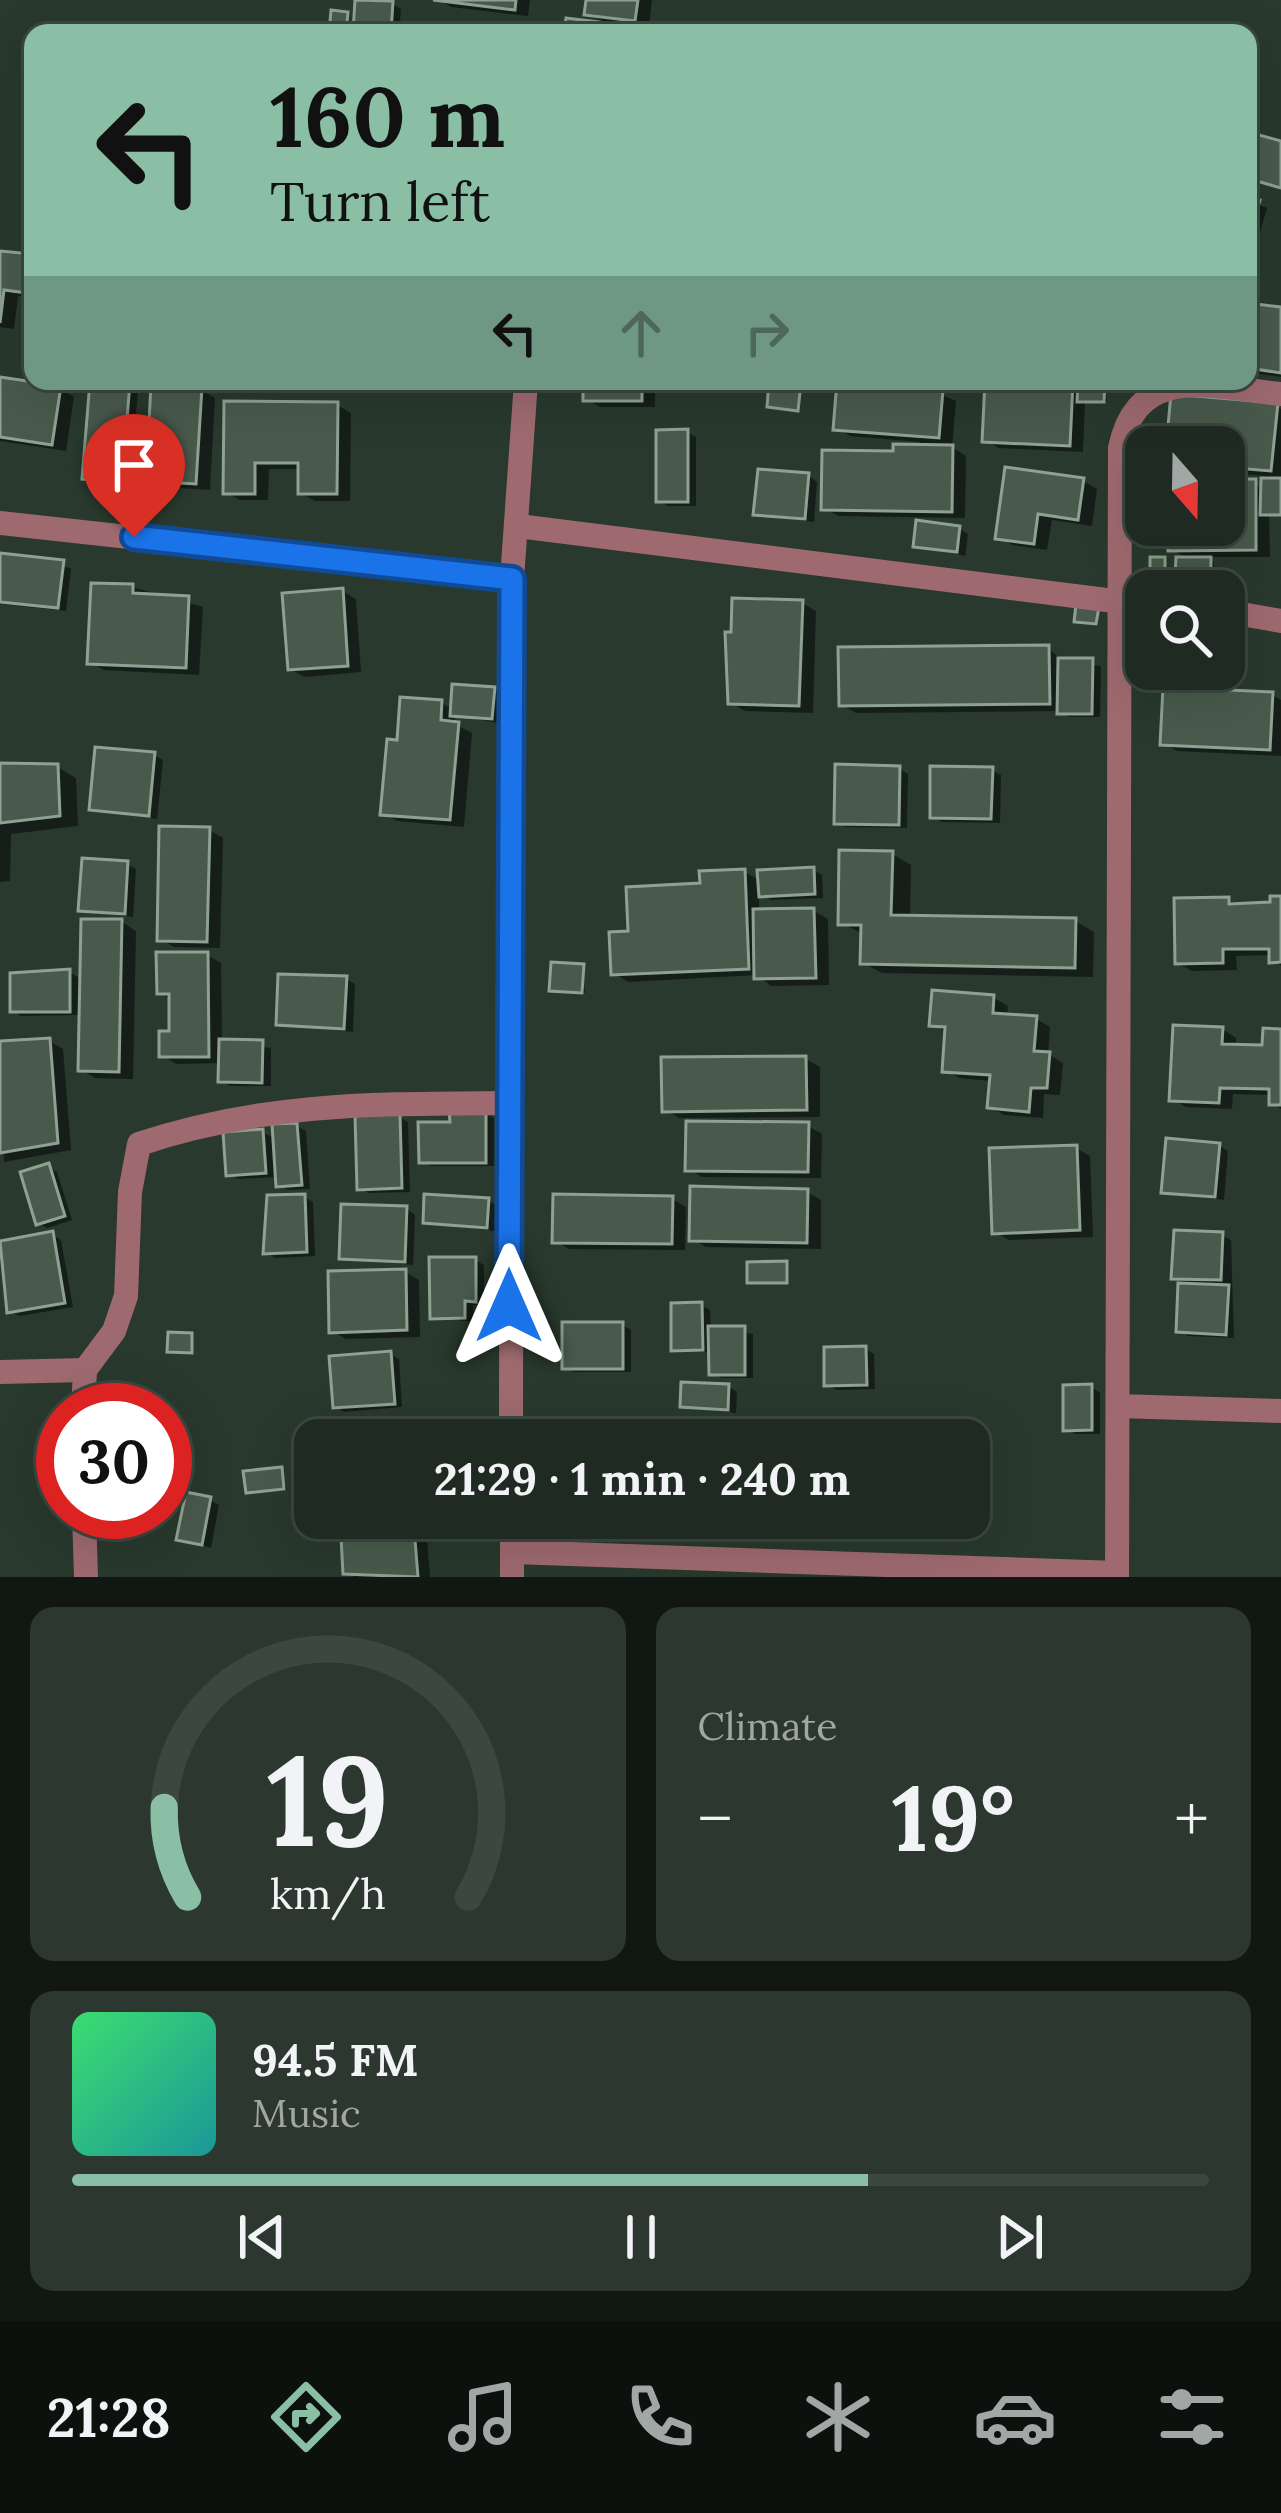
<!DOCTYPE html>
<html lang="en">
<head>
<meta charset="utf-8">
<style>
  :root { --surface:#1f2b22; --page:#2c372f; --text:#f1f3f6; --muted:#a1a7a5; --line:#3c4740; --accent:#8abfa5 }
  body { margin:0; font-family:Lora,serif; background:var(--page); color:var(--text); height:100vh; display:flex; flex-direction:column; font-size:45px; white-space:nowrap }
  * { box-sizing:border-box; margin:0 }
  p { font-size:39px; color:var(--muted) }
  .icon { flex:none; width:66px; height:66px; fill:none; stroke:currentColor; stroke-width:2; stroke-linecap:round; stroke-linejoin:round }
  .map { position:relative; height:1577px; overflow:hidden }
  .panel { display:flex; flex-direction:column; gap:30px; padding:30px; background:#111813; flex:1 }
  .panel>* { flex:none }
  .hud { position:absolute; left:24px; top:24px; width:1233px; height:366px; border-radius:24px; box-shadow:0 12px 48px #0002,0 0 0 3px var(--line); background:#8abfa5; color:#111; overflow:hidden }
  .needle { width:78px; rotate:160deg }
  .buttons { position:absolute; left:1125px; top:426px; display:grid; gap:24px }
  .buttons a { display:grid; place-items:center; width:120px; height:120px; border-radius:24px; background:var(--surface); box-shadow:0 12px 48px #0002,0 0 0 3px var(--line); font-size:60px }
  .speed { position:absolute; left:36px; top:1383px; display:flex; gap:24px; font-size:60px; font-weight:700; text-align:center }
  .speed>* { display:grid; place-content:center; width:156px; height:156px; border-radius:50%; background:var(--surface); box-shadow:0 12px 48px #0002,0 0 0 3px var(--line); line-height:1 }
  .speed .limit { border:18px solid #d22; background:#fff; color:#111 }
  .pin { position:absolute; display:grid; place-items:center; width:102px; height:102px; color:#fff; margin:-123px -51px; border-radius:50% 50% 50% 0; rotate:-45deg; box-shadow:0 0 12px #0007 }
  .pin .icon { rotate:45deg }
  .me { position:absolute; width:132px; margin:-66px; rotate:0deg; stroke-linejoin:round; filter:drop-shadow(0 0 9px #0008) }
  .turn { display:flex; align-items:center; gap:42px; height:252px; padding:0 48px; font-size:54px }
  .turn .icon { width:156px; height:156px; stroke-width:2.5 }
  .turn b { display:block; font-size:84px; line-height:102px }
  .lanes { display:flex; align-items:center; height:114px; padding:0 48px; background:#0003; justify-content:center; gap:60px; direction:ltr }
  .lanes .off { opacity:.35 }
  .big { font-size:90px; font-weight:700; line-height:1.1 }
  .panel .tile { flex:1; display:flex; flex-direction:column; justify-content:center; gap:18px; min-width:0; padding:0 42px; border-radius:24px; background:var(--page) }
  .panel .dial { align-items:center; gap:0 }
  .dial svg { height:312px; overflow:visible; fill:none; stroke:var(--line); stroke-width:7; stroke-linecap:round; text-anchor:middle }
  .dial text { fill:var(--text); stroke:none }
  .song { display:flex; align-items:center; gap:36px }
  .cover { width:144px; height:144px; border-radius:18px; background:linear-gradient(135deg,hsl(140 70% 55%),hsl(180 70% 35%)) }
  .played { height:12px; border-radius:6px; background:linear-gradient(90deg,var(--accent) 70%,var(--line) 70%) }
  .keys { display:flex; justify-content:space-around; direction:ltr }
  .heat { display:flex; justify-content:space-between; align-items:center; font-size:66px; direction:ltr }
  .panel .tiles { flex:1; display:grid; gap:30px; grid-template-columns:1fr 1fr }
  .tile:last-child { grid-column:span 2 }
  .trip { position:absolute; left:294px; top:1419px; width:696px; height:120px; border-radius:24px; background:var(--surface); box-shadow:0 12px 48px #0002,0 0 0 3px var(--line); font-weight:700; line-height:120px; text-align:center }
  .tabs { display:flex; height:192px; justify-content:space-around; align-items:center; background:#0c110e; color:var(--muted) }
  .tabs .icon { width:84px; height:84px }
  .tabs .current { color:var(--accent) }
  .tabs b { font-size:54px; color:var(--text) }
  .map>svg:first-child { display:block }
  .shadow { fill:#0007 }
  .building { fill:#495a4c; stroke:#8ea192; stroke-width:3 }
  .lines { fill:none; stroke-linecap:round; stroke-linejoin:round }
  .minor { stroke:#9e6a70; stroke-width:24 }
  .route-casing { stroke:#114b97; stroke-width:30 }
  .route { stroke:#1a73e8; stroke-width:21 }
</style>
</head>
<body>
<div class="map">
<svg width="1281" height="1577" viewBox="0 0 1281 1577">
  <rect width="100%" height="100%" fill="#29392d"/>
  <g class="shadow">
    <path d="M439 0H530L528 16 451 7Z"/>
    <path d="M589 0H652L649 27 630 25 644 33H567L610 26 587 13Z"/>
    <path d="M392 4 401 9 399 33 356 30Z"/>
    <path d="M1248 200 1267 208 1254 254 1248 253Z"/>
    <path d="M0 254 33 259V298L18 296 14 329 0 327Z"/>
    <path d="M1248 306 1281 310V377L1248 372Z"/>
    <path d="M0 380 60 389 74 397 66 451 0 441Z"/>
    <path d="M586 381H655V407H600L586 399Z"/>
    <path d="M840 381H933L937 393 956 401 952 447 966 456 965 518 838 516 824 508 896 454 919 447 920 442 850 436 836 428Z"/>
    <path d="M988 381 1072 384 1081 390 1104 384 1107 402H1085L1083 452 999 448 985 440Z"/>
    <path d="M129 385 138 391 130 485 94 482 85 477Z"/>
    <path d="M201 390 215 398 210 490 163 487 149 479Z"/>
    <path d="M227 404 337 405 351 413 350 501H315L301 493V469H269L268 500H240L226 492Z"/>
    <path d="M1277 406 1281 409V515H1269L1270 557H1205L1214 562V577H1182L1190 560 1171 549V525H1224V482L1263 487 1264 476 1224 472V447H1169Z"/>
    <path d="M687 432 696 437V506H668L659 501Z"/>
    <path d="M809 476 817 482 814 522 757 513Z"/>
    <path d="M1083 481 1097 489 1092 526 1052 520 1047 550 1012 545 998 537Z"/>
    <path d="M959 528 968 534 965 556 916 545Z"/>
    <path d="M0 556 71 568 66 611 0 604Z"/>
    <path d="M132 587 203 607 199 675 104 670 90 662Z"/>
    <path d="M342 591 356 599 361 672 305 677 290 669Z"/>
    <path d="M802 603 816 611 813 713 745 711 731 703 734 635Z"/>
    <path d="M1048 648 1063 661 1101 666 1100 717H1069L1060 711 856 713 842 705Z"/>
    <path d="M494 690 503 695 500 723 455 716 454 724 472 733 464 827 397 821 383 813 399 743 442 703 453 710Z"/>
    <path d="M1272 695 1281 700V756L1177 751 1163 743Z"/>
    <path d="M154 755 163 760 157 819 92 809Z"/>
    <path d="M57 767 76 778 78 826 11 834 10 881 0 882V777Z"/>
    <path d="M900 769 908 774 907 828 846 827 837 822Z"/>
    <path d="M992 770 1001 775 1000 823 942 822 933 817Z"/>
    <path d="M209 830 223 838 220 948 174 947 160 939Z"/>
    <path d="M892 854 911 865 910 918 1075 921 1094 932 1093 977 882 973 863 963V934L841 923Z"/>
    <path d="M127 864 136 869 133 917 82 909Z"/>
    <path d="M813 870 822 875 823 898 771 900 759 893V911H814L828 919 829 985 771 986 757 975 628 982 614 973 631 934 703 886 744 872 761 881Z"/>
    <path d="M1228 900 1238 905 1281 901V966L1272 955 1236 956 1237 970 1192 971 1177 963Z"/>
    <path d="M122 922 136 931 133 1079 95 1078 81 1070 82 1015 21 1016 13 1011 69 972 83 980Z"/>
    <path d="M207 955 221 963 222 1042 271 1048V1086H230L221 1080 222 1063 176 1064 162 1055 172 1034V1000L160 993Z"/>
    <path d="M583 967 585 993 556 991Z"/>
    <path d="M346 979 355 984 353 1032 279 1023Z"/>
    <path d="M994 998 1008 1006 1007 1017 1036 1019 1050 1027 1048 1054 1063 1063 1060 1095 1044 1094 1043 1118 1004 1115 990 1107 992 1081 959 1078 945 1070 948 1033 932 1024Z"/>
    <path d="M1222 1029 1236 1038 1235 1047 1265 1048 1281 1032V1109L1272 1103V1095L1233 1094 1232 1109 1186 1107 1172 1099Z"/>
    <path d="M49 1041 63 1049 71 1150 4 1162 0 1044Z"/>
    <path d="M806 1059 820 1067V1117L679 1118 665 1110Z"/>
    <path d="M485 1113 494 1118V1166H431L422 1161 453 1125Z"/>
    <path d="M399 1117 408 1122 410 1192 369 1193 360 1188Z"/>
    <path d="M297 1126 306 1131 310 1189 288 1190 279 1185 278 1177 238 1179 229 1174 262 1132 276 1139Z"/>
    <path d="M808 1126 822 1134 821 1178 702 1177 688 1169Z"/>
    <path d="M1220 1146 1228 1151 1224 1200 1164 1191Z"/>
    <path d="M1076 1148 1090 1156 1093 1237 1009 1240 995 1232Z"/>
    <path d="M48 1167 57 1172 72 1220 47 1228 38 1223Z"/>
    <path d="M807 1192 821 1200V1249L706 1247 692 1239Z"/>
    <path d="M304 1197 313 1202 315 1256 275 1258 266 1252Z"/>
    <path d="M672 1199 686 1207 685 1250 569 1249 555 1241Z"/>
    <path d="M488 1200 497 1206 495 1231 426 1222Z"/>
    <path d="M407 1209 415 1215 413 1265 342 1257Z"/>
    <path d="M52 1234 61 1240 73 1307 19 1316 10 1311 0 1244Z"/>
    <path d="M1222 1235 1231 1240 1234 1338 1188 1336 1179 1330 1190 1286 1174 1277Z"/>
    <path d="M475 1260 484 1265V1305H473V1322L433 1317Z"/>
    <path d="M405 1272 419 1280 420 1337 346 1339 332 1331Z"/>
    <path d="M701 1305 710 1310 711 1329 753 1334V1378H721L712 1373V1353L674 1349Z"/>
    <path d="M622 1325 631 1330V1372H574L565 1367Z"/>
    <path d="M865 1349 874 1354 875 1389 836 1390 827 1384Z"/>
    <path d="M390 1354 399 1359 402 1407 344 1412 335 1406Z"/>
    <path d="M729 1387 737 1392 736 1413 683 1405Z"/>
    <path d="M1092 1387 1100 1393V1434H1075L1066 1429Z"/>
    <path d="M165 1421 185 1426 182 1491 165 1490Z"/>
    <path d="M782 1428 796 1440H670Z"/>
    <path d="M281 1470 287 1490 248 1492Z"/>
    <path d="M210 1500 219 1505 211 1548 180 1539Z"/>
    <path d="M356 1518 414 1519 415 1531 427 1538 430 1577H354L346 1572 357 1539Z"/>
  </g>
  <g class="building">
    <path d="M355 0 393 1 391 33 353 32Z"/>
    <path d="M433 0H516L515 10Z"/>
    <path d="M586 0H638L635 21 584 15Z"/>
    <path d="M331 10 348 12 346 33H329Z"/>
    <path d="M566 18 640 27 639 33H564Z"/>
    <path d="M436 23 490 29V33H435Z"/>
    <path d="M1248 132 1281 141V188L1253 180 1256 169 1248 167Z"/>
    <path d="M1248 197 1260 200 1248 241Z"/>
    <path d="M0 251 32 254 27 293 4 290 0 323Z"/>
    <path d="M1248 303 1281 307V373L1248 368Z"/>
    <path d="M0 377 61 386 52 445 0 437Z"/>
    <path d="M90 381 130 382 122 482 82 479Z"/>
    <rect x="583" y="381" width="59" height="20"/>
    <path d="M769 381 801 383 798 411 767 407Z"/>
    <path d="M837 381H924L923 389 943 390 939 438 833 430Z"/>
    <path d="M985 381 1073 382 1070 446 982 442Z"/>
    <path d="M1078 381H1105L1104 402H1077Z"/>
    <path d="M151 384 202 387 196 484 146 481Z"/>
    <path d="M1171 394 1278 403 1271 471 1224 467V447H1166Z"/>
    <path d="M224 401 338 402 337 494H298V463H255V494H223Z"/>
    <path d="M688 429V502H656V430Z"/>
    <path d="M893 444 953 445 952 512 821 510 822 450 893 451Z"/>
    <path d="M1005 467 1084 478 1078 520 1038 514 1034 544 995 539Z"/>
    <path d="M758 469 809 473 805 519 753 515Z"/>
    <path d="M1261 478H1281V515H1260Z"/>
    <path d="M1224 479H1256V550L1168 551V525H1224Z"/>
    <path d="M916 520 960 526 957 552 913 547Z"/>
    <path d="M0 553 64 560 58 608 0 602Z"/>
    <rect x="1150" y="557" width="15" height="16"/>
    <path d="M1176 557H1211V577H1175Z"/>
    <path d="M91 583 133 584V593L189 596 186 668 87 664Z"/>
    <path d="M343 588 348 666 288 670 282 593Z"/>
    <path d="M732 598 803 600 799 706 728 704 725 632H731Z"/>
    <path d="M1076 604 1099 607 1096 624 1074 622Z"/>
    <path d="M1049 645 1050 704 839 706 838 647Z"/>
    <path d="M1058 658H1093L1092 714H1057Z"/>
    <path d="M452 684 495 687 492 719 450 716Z"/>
    <path d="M1163 687 1273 692 1270 750 1160 745Z"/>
    <path d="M400 697 442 700 441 720 459 722 450 820 380 815 387 739 397 740Z"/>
    <path d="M95 747 155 752 149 816 89 810Z"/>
    <path d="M0 763 58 764 60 816 0 823Z"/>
    <path d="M835 764 900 766 899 825 834 824Z"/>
    <path d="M930 766 993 767 991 819 930 818Z"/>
    <path d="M159 826 210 827 207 942 157 941Z"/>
    <path d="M839 850 893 851 891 915 1076 918 1075 968 860 964 861 925H838Z"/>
    <path d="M82 858 128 861 125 914 78 911Z"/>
    <path d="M814 867 815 894 759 897 757 870Z"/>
    <path d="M745 869 749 969 611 975 609 932 628 931 626 887 700 883 699 871Z"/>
    <path d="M1270 896H1281V962L1269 963V949H1223V963L1175 964 1174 898 1229 897V904L1270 902Z"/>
    <path d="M814 908 816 978 754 979 753 909Z"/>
    <path d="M81 919H122L119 1072 78 1071Z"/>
    <path d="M156 952H208L209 1057H159V1031H169V994H157Z"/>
    <path d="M551 962 584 964 582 993 549 991Z"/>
    <path d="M70 969V1012H10V973Z"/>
    <path d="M278 974 347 976 344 1029 276 1025Z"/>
    <path d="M932 990 994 995 993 1013 1037 1016 1034 1051 1050 1052 1047 1088H1031L1029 1112 987 1108 990 1075 942 1072 945 1027 929 1026Z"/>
    <path d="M1173 1025 1223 1027 1222 1044 1262 1045 1263 1028 1281 1029V1105H1269V1089L1220 1088 1219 1103 1169 1101Z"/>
    <path d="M50 1038 58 1143 0 1153V1041Z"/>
    <path d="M219 1039 263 1040 262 1083 218 1082Z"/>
    <path d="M806 1056 807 1110 662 1112 661 1057Z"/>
    <path d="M449 1110H486V1163H419L418 1122H450Z"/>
    <path d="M400 1114 402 1188 357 1190 355 1115Z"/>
    <path d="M686 1121 809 1122 808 1172 685 1171Z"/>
    <path d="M297 1123 302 1185 276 1187 272 1124Z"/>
    <path d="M263 1129 266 1173 226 1176 223 1132Z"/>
    <path d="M1166 1138 1220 1143 1215 1197 1161 1193Z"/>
    <path d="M1077 1145 1080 1230 992 1234 989 1148Z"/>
    <path d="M49 1163 65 1216 36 1225 20 1172Z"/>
    <path d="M690 1186 808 1189 807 1243 689 1241Z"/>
    <path d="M305 1194 307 1252 263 1254 267 1195Z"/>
    <path d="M424 1194 489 1198 487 1228 423 1223Z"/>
    <path d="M553 1194 673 1196 672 1244 552 1243Z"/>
    <path d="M341 1204 407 1206 405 1262 339 1259Z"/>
    <path d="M1174 1230 1223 1232 1221 1280 1171 1279Z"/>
    <path d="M53 1231 65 1303 7 1313 0 1241Z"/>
    <path d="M429 1257H476V1302L465 1301V1318L430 1319Z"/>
    <path d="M787 1261V1283H747V1262Z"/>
    <path d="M406 1269 407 1330 329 1333 328 1271Z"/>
    <path d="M1178 1283 1229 1285 1226 1335 1176 1332Z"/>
    <path d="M702 1302 703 1350 671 1351V1303Z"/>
    <rect x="562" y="1322" width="61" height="47"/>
    <path d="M708 1326H745V1375H709Z"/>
    <path d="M168 1332 192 1333V1353L167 1352Z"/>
    <path d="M866 1346 867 1385 824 1386V1347Z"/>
    <path d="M391 1351 395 1404 333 1408 329 1356Z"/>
    <path d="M681 1382 729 1384 728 1410 680 1407Z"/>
    <path d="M1092 1384V1430L1063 1431V1385Z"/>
    <path d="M165 1418H177L174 1487H165Z"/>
    <path d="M728 1419 783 1425V1440H667L666 1426H728Z"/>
    <path d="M282 1467 284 1489 246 1493 243 1471Z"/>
    <path d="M186 1492 211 1497 202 1545 176 1540Z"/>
    <path d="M353 1518H401L402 1528 414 1527 418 1577 343 1574 341 1537 354 1536Z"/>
  </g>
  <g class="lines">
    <g class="minor">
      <path d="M0 523 512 579"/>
      <path d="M518 526 1146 605"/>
      <path d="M1224 611 1281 621"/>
      <path d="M0 1372 85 1370"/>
      <path d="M1118 1406 1281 1411"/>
      <path d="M83 1410 85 1370 114 1331 126 1296 130 1192 139 1144C264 1102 378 1104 508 1103"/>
      <path d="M511 1440 512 579 526 381"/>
      <path d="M84 1512 86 1577"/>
      <path d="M513 1552 1117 1573"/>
      <path d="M512 1577V1518"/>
      <path d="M1117 1577 1120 448C1138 361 1215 388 1281 394"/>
    </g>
  </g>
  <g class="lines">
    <defs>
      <path id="route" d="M134 537 512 579 509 1306"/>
    </defs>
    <use href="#route" class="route-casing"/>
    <use href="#route" class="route"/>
  </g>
</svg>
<div class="buttons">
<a><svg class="needle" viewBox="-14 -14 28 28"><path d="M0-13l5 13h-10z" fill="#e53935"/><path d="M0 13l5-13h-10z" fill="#a1a7a5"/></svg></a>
<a><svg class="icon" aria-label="search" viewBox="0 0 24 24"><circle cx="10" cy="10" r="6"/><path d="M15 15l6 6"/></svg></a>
</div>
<div class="speed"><div class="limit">30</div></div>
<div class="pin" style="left:134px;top:537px;background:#d93025"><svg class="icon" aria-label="arrive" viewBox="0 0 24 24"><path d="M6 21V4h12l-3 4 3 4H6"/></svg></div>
<svg class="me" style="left:509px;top:1306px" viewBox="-20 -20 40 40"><path d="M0-17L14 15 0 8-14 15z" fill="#1a73e8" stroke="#fff" stroke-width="4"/></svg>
<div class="trip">21:29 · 1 min · 240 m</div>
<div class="hud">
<div class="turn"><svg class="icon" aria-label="left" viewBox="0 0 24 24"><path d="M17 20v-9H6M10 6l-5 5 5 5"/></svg><div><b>160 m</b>Turn left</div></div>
<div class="lanes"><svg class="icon" aria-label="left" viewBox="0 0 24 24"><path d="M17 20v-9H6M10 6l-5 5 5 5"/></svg><svg class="icon off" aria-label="ahead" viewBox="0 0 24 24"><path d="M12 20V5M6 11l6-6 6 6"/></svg><svg class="icon off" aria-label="right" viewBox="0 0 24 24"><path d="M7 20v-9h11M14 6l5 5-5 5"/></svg></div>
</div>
</div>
<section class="panel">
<div class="tiles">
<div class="tile dial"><svg viewBox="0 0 100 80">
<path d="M14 69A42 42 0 1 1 86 69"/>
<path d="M14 69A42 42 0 0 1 8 46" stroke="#8abfa5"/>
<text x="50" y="56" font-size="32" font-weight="700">19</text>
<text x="50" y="72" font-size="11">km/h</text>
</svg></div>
<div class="tile"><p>Climate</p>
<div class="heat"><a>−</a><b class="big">19°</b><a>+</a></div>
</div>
<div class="tile">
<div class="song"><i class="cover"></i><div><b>94.5 FM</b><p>Music</p></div></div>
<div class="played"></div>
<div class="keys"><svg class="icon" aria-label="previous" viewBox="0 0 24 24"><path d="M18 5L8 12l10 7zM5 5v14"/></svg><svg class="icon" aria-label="pause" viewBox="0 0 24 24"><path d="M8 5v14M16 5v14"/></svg><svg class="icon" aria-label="next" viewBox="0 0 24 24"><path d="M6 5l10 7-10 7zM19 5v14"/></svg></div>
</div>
</div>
</section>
<nav class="tabs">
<b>21:28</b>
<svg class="icon current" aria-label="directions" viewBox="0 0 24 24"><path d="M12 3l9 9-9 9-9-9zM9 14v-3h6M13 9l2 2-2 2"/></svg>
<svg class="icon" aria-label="music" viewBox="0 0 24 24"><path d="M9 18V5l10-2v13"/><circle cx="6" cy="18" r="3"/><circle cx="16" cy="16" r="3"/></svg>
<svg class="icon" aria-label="phone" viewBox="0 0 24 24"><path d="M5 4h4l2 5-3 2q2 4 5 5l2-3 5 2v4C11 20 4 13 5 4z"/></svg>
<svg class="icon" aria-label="climate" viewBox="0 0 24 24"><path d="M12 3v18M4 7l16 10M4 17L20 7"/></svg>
<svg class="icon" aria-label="car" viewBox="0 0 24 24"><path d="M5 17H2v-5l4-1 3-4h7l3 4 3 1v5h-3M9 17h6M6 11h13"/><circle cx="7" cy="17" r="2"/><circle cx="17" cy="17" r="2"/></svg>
<svg class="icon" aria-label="filters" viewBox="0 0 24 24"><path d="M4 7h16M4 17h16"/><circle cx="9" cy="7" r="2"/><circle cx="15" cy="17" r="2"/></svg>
</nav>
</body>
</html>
